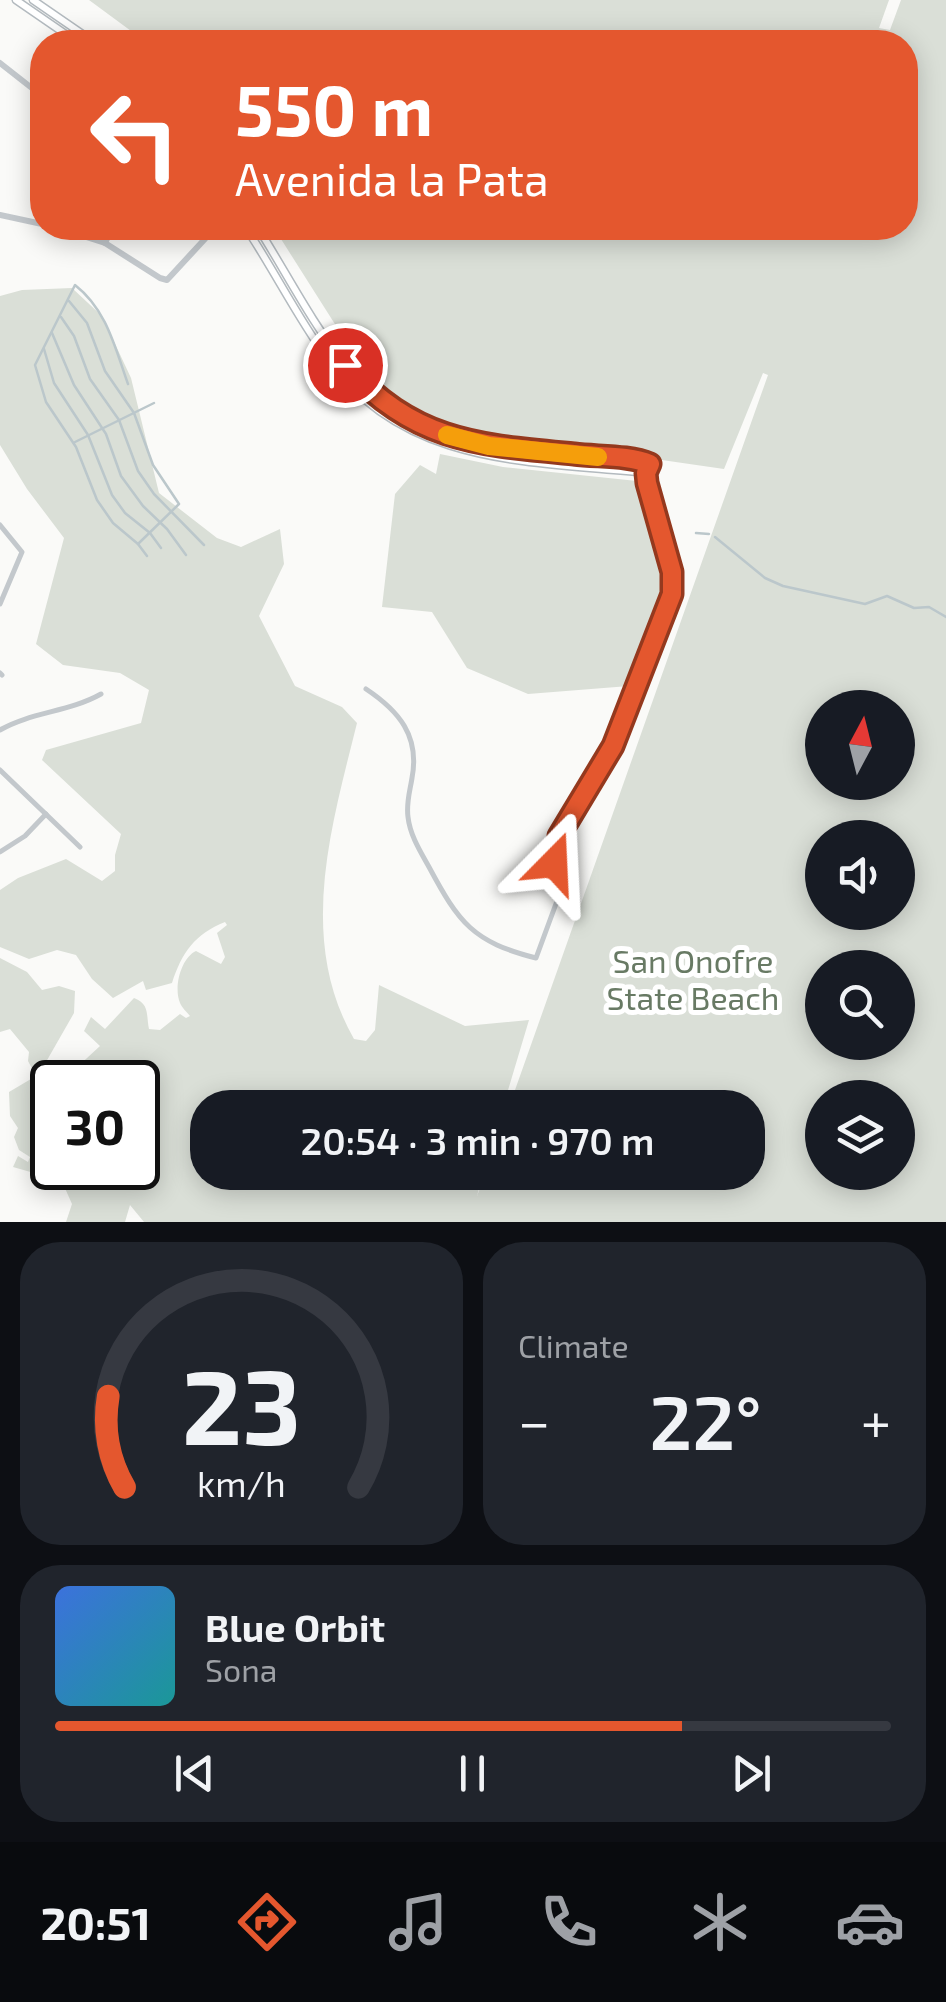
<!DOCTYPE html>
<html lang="en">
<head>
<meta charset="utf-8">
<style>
  :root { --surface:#171b24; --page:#20242c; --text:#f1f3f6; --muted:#9ea1a6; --line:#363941; --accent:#e4572e }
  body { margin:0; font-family:"Exo 2",sans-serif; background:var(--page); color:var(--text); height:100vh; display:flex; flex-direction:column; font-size:38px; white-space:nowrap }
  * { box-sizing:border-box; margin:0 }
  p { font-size:32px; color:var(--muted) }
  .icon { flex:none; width:55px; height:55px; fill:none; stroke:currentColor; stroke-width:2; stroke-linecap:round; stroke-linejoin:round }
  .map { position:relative; height:1222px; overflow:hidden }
  .side { display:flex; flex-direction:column; gap:20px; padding:20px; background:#0d0f14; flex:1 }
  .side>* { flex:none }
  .hud { position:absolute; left:30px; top:30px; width:888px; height:210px; border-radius:40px; box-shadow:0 5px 25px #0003; background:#e4572e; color:#fff; overflow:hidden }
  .needle { width:65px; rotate:7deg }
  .controls { position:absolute; left:805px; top:690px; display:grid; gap:20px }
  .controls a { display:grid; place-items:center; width:110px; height:110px; border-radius:50%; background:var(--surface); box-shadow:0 5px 25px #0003; font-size:50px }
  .speed { position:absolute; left:30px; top:1060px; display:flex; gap:20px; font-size:50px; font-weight:700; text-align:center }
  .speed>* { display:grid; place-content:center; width:130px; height:130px; border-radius:50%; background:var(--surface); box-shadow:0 5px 25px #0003; line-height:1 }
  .speed .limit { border:5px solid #111; border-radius:15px; background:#fff; color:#111 }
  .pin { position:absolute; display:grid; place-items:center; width:85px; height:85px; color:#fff; margin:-42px; border:5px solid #fff; border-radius:50%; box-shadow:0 2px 10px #0007 }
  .me { position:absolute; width:110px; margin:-55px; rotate:21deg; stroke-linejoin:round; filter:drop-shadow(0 0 8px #0008) }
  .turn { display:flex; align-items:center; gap:35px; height:210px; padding:0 40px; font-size:45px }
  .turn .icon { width:130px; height:130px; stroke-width:2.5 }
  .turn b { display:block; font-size:70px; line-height:85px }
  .big { font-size:75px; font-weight:600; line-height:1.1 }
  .side .widget { flex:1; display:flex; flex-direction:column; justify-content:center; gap:15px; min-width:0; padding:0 35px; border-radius:40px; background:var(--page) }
  .side .dial { align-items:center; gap:0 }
  .dial svg { height:260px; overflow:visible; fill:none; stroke:var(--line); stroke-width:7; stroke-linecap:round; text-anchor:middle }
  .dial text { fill:var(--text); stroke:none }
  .song { display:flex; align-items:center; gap:30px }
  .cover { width:120px; height:120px; border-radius:15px; background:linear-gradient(135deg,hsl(220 70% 55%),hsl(180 70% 35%)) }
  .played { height:10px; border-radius:5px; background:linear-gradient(90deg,var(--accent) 75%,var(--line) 75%) }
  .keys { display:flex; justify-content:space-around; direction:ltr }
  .heat { display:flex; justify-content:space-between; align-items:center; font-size:55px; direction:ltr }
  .side .tiles { flex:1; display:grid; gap:20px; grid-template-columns:1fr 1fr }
  .widget:last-child { grid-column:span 2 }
  .trip { position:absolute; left:190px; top:1090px; width:575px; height:100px; border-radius:40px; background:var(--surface); box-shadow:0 5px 25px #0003; font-weight:600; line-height:100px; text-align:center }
  .menu { display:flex; height:160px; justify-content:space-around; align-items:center; background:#090b0e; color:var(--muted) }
  .menu .icon { width:70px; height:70px }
  .menu .on { color:var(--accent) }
  .menu b { font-size:45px; color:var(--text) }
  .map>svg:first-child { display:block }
  .green { fill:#dadfd7; fill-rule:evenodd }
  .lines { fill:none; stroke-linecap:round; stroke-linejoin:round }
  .stream { stroke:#bbc7cb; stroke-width:2.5 }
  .secondary-casing { stroke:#b3babf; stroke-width:9 }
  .minor { stroke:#c3c8cc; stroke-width:5 }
  .tertiary { stroke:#c3c8cc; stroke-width:6 }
  .secondary { stroke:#fff; stroke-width:6 }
  .route-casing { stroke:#94391e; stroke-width:25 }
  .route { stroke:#e4572e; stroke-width:18 }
  .slow { stroke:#f59e0b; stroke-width:18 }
  .labels { text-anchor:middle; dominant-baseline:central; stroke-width:10; stroke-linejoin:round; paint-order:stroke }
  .park-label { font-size:32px; fill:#687a64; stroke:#fff }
</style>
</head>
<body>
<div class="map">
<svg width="946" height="1222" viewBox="0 0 946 1222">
  <rect width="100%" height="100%" fill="#fafaf8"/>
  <g class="green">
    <path d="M89 0H889L879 28 890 30 901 0H946V1222H144L130 1205 125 1222H66L72 1204 56 1168H138V1082H61L100 1046 84 1031 91 1017 105 1029 134 998C150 1004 146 1015 149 1029L160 1030 180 1014 186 1018 190 1016C187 1012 182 1008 180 1003 173 986 182 957 196 951L221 964 225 957 217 933 227 925 225 922C195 934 182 952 172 983L146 990 143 981 113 998 92 979 76 955 57 950 29 959 0 947V890L18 878 66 859 102 881 115 871V855L121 834 42 760 46 750 141 723 149 690 120 673 63 665 36 644 64 538 27 489 0 445V296L22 290 72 288 102 316 131 378 159 493 217 538 241 547 280 529 284 564 259 616 295 686 342 707 357 723C331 828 297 939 354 1039L366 1041 375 1030 379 985 465 1026 529 1020 503 1107 208 1108V1172L483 1173 477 1196 486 1173 748 1172V1108L509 1107 768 375 763 373 724 469 454 430 405 407 364 370 274 228H905V42H146ZM822 708H898V782H822ZM822 838H898V912H822ZM822 968H898V1042H822ZM822 1098H898V1172H822Z"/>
    <path d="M440 454 503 467 637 481 667 581 663 601 629 686 528 694 467 668 432 612 382 607 395 494 420 465 436 474Z"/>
    <path d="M0 958 27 972 42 990 59 986 75 991 74 1013 46 1062 52 1087V1130L47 1131 40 1158 41 1175 13 1167 18 1156 28 1162 30 1157 19 1150 14 1137 18 1128 10 1116 9 1092 36 1076 28 1061 29 1052 10 1029 0 1032Z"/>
  </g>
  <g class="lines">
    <g class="stream">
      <path d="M69 301 87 323 105 371 134 413 153 465 179 504 138 544 147 556"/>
      <path d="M61 317 74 336 90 379 119 420 138 471 154 494 204 545"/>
      <path d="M52 333 74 385 106 434 121 476 143 506 167 529 186 555"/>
      <path d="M44 349 54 383 88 435 112 495 125 513 150 533 161 548"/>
      <path d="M128 384C115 348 107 310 75 285L35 365 46 402 76 447 97 500 113 523 138 544"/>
      <path d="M75 442 154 403"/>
      <path d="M696 533 709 534"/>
      <path d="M715 537 765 578 783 586 865 604 887 596 914 608 929 607 946 617"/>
    </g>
    <defs>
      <g id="secondary">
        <path d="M16 0 77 42"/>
        <path d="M33 0 94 42"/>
        <path d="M246 228C274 270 297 317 327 358 403 466 529 461 646 473L651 468"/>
        <path d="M258 228C286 272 311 322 344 363 417 456 538 451 645 461L651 468"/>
      </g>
    </defs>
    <use href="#secondary" class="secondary-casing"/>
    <g class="minor">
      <path d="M0 525 22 552 0 604"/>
      <path d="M0 673 2 675"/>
      <path d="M366 689C399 711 420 736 412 778 410 791 406 803 408 817 410 835 420 851 429 867 459 923 473 942 536 958L557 901 554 863 557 842 613 746 672 594V572L646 473"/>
      <path d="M0 730C31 712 69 712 101 694"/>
      <path d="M0 770 80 847"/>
      <path d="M0 852 25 836 46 814"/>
    </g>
    <g class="tertiary">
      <path d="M0 63 42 96"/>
      <path d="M0 215 42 224"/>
      <path d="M58 228 105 243 160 278 167 280 215 228"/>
      <path d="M105 243 112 228"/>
    </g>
    <use href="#secondary" class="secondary"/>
  </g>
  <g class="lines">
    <defs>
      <path id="route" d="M345 365C415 442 477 445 574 454 597 457 629 455 650 464L646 473 647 483 672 572V594L613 746 559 836 554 863"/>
    </defs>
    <use href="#route" class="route-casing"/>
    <use href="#route" class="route"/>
    <path class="slow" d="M447 435 489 446 598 457"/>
  </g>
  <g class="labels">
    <g class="park-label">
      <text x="693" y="960">San Onofre<tspan x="693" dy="37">State Beach</tspan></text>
    </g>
  </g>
</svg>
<div class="controls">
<a><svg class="needle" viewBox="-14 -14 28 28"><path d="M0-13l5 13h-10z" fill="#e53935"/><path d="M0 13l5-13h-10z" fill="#9ea1a6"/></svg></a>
<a><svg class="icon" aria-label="sound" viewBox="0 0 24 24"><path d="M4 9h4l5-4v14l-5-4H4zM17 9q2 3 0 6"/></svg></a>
<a><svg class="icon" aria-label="search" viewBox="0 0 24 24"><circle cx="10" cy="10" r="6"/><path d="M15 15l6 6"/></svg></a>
<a><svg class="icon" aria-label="layers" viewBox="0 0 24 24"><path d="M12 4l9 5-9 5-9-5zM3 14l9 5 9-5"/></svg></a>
</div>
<div class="speed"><div class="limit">30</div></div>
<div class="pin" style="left:345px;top:365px;background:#d93025"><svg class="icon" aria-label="arrive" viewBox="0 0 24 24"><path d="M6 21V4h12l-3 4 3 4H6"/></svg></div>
<svg class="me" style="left:554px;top:863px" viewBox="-20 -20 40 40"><path d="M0-17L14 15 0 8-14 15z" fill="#e4572e" stroke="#fff" stroke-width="4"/></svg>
<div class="trip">20:54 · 3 min · 970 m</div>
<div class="hud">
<div class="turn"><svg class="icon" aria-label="left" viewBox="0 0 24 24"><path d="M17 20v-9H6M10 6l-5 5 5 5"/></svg><div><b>550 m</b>Avenida la Pata</div></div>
</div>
</div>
<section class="side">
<div class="tiles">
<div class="widget dial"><svg viewBox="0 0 100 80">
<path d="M14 69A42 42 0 1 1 86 69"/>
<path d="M14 69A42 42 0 0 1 9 41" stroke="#e4572e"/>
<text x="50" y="56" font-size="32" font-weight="700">23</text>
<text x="50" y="72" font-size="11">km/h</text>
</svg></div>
<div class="widget"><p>Climate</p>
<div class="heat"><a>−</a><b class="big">22°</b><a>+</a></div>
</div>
<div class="widget">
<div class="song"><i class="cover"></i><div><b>Blue Orbit</b><p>Sona</p></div></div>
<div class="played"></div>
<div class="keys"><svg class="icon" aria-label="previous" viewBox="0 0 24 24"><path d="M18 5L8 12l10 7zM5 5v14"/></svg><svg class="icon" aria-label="pause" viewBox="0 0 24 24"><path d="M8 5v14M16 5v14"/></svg><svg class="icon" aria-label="next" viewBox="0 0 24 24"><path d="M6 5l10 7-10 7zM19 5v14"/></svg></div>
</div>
</div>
</section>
<nav class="menu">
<b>20:51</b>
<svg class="icon on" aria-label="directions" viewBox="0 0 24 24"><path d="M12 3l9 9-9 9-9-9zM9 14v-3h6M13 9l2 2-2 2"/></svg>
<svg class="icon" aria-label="music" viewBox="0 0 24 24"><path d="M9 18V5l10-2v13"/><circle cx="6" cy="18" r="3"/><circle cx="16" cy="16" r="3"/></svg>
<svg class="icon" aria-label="phone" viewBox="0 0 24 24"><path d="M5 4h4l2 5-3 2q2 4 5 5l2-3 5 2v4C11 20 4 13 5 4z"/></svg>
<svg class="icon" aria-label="climate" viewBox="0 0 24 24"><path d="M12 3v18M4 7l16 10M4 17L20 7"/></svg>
<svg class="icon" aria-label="car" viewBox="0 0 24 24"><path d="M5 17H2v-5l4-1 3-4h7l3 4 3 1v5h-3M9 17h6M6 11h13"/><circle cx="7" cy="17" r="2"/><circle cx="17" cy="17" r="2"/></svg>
</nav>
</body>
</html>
